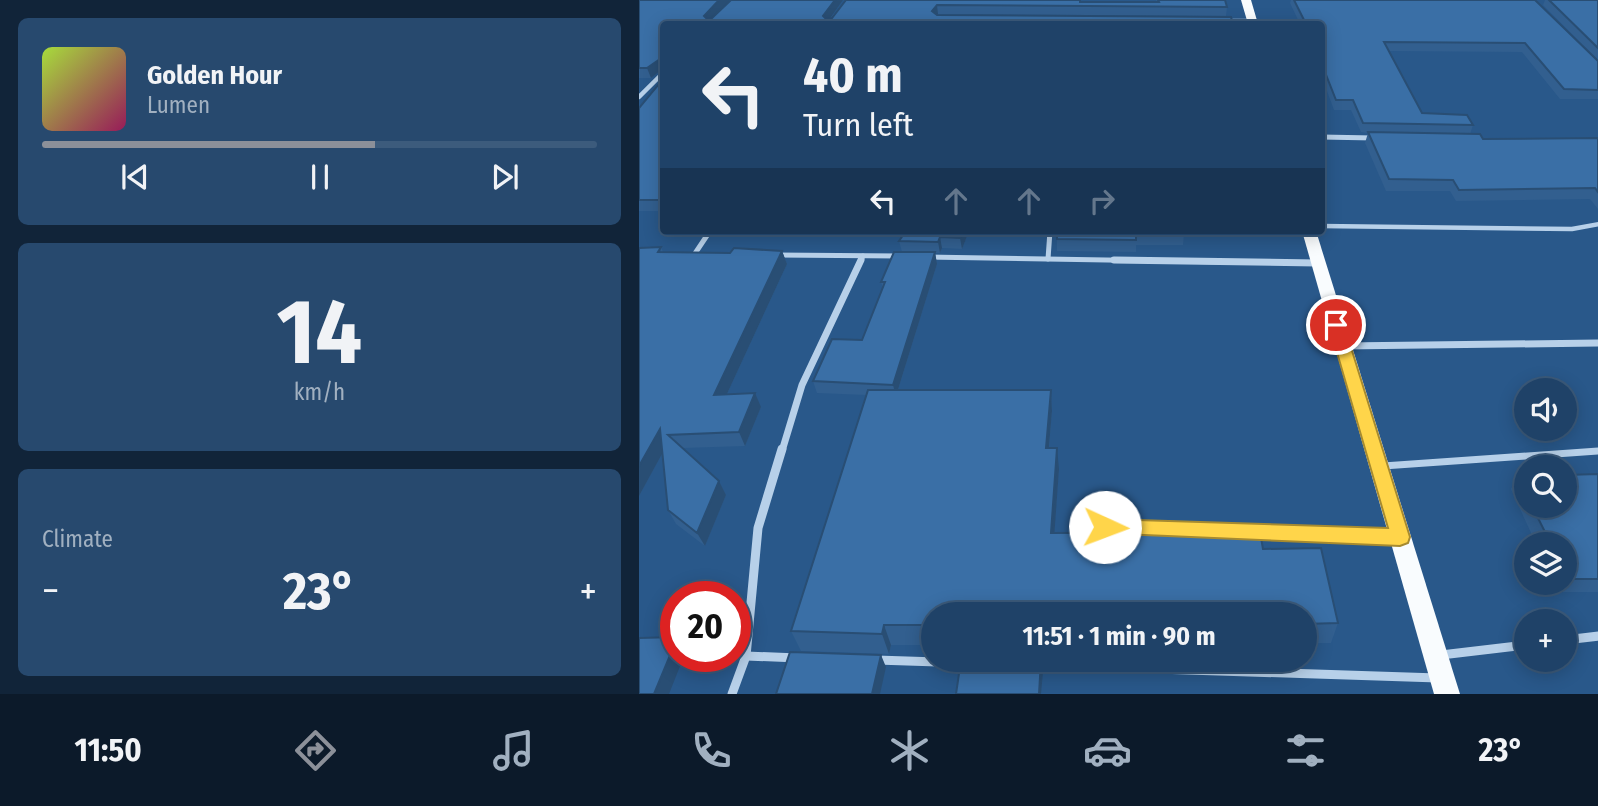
<!DOCTYPE html>
<html lang="en">
<head>
<meta charset="utf-8">
<style>
  :root { --surface:#1f4268; --page:#27496e; --text:#f1f3f6; --muted:#a1b0c0; --line:#3c5b7c; --accent:#8c9099 }
  body { margin:0; font-family:"Fira Sans Condensed",sans-serif; background:var(--page); color:var(--text); height:100vh; display:flex; flex-direction:column; font-size:26px; white-space:nowrap }
  * { box-sizing:border-box; margin:0 }
  p { font-size:23px; color:var(--muted) }
  .icon { flex:none; width:38px; height:38px; fill:none; stroke:currentColor; stroke-width:2; stroke-linecap:round; stroke-linejoin:round }
  .map { position:relative; flex:1; overflow:hidden }
  .panel { display:flex; flex-direction:column; gap:18px; padding:18px; background:#112439; width:639px }
  .panel>* { flex:none }
  .hud { position:absolute; left:21px; top:21px; width:665px; height:214px; border-radius:7px; box-shadow:0 4px 18px #0003,0 0 0 2px var(--line); background:#1f4268; color:var(--text); overflow:hidden }
  .fabs { position:absolute; left:875px; top:378px; display:grid; gap:14px }
  .fabs a { display:grid; place-items:center; width:63px; height:63px; border-radius:50%; background:var(--surface); box-shadow:0 4px 18px #0003,0 0 0 2px var(--line); font-size:35px }
  .speed { position:absolute; left:21px; top:581px; display:flex; gap:14px; font-size:35px; font-weight:700; text-align:center }
  .speed>* { display:grid; place-content:center; width:91px; height:91px; border-radius:50%; background:var(--surface); box-shadow:0 4px 18px #0003,0 0 0 2px var(--line); line-height:1 }
  .speed .limit { border:10px solid #d22; background:#fff; color:#111 }
  .pin { position:absolute; display:grid; place-items:center; width:60px; height:60px; color:#fff; margin:-30px; border:4px solid #fff; border-radius:50%; box-shadow:0 2px 7px #0007 }
  .me { position:absolute; width:77px; margin:-38px; rotate:92deg; stroke-linejoin:round; filter:drop-shadow(0 0 5px #0008) }
  .turn { display:flex; align-items:center; gap:24px; height:147px; padding:0 28px; font-size:32px }
  .turn .icon { width:91px; height:91px; stroke-width:2.5 }
  .turn b { display:block; font-size:49px; line-height:60px }
  .lanes { display:flex; align-items:center; height:66px; padding:0 28px; background:#0003; justify-content:center; gap:35px; direction:ltr }
  .lanes .off { opacity:.35 }
  .big { font-size:52px; font-weight:700; line-height:1.1 }
  .panel .tile { flex:1; display:flex; flex-direction:column; justify-content:center; gap:10px; min-width:0; padding:0 24px; border-radius:10px; background:var(--page) }
  .panel .dial { align-items:center; gap:0 }
  .dial b { font-size:91px; line-height:1 }
  .song { display:flex; align-items:center; gap:21px }
  .cover { width:84px; height:84px; border-radius:10px; background:linear-gradient(135deg,hsl(80 70% 55%),hsl(330 70% 35%)) }
  .played { height:7px; border-radius:4px; background:linear-gradient(90deg,var(--accent) 60%,var(--line) 60%) }
  .keys { display:flex; justify-content:space-around; direction:ltr }
  .heat { display:flex; justify-content:space-between; align-items:center; font-size:38px; direction:ltr }
  .trip { position:absolute; left:282px; top:602px; width:396px; height:70px; border-radius:35px; background:var(--surface); box-shadow:0 4px 18px #0003,0 0 0 2px var(--line); font-weight:700; line-height:70px; text-align:center }
  .tabs { display:flex; height:112px; justify-content:space-around; align-items:center; background:#0c1a2a; color:var(--muted) }
  .tabs .icon { width:49px; height:49px }
  .tabs .on { color:var(--accent) }
  .tabs b { font-size:32px; color:var(--text) }
  main { display:flex; flex:1; min-height:0 }
  .map>svg:first-child { display:block }
  .lines { fill:none; stroke-linecap:round; stroke-linejoin:round }
  .lane-far1 { stroke:#b7d0e9; stroke-width:4.5 }
  .lane { stroke:#b7d0e9; stroke-width:7 }
  .street-far3 { stroke:#b7d0e9; stroke-width:4.5 }
  .street-far2 { stroke:#b7d0e9; stroke-width:5 }
  .street-far1 { stroke:#b7d0e9; stroke-width:7 }
  .street { stroke:#b7d0e9; stroke-width:9 }
  .primary { fill:#f9fcfe; fill-rule:evenodd }
  .wall { fill:#325f8f }
  .shaded-wall { fill:#294e74 }
  .building { fill:#3a6fa6; stroke:#294e74; stroke-width:2 }
  .route { fill:#ffd54a; stroke:#a68a30; stroke-width:2 }
</style>
</head>
<body>
<main>
<section class="panel">
<div class="tile">
<div class="song"><i class="cover"></i><div><b>Golden Hour</b><p>Lumen</p></div></div>
<div class="played"></div>
<div class="keys"><svg class="icon" aria-label="previous" viewBox="0 0 24 24"><path d="M18 5L8 12l10 7zM5 5v14"/></svg><svg class="icon" aria-label="pause" viewBox="0 0 24 24"><path d="M8 5v14M16 5v14"/></svg><svg class="icon" aria-label="next" viewBox="0 0 24 24"><path d="M6 5l10 7-10 7zM19 5v14"/></svg></div>
</div>
<div class="tile dial"><b>14</b><p>km/h</p></div>
<div class="tile"><p>Climate</p>
<div class="heat"><a>−</a><b class="big">23°</b><a>+</a></div>
</div>
</section>
<div class="map">
<svg width="960" height="694" viewBox="0 0 960 694">
  <rect width="100%" height="100%" fill="#29588a"/>
  <g class="lines">
    <path class="lane-far1" d="M682 226 933 229 960 224"/>
    <g class="lane">
      <path d="M744 466 960 451"/>
      <path d="M466 527 755 537"/>
    </g>
    <g class="street-far3">
      <path d="M585 21H613"/>
      <path d="M0 97 24 73"/>
    </g>
    <g class="street-far2">
      <path d="M682 137 735 138"/>
      <path d="M62 255H55L71 231"/>
      <path d="M137 255 261 256"/>
      <path d="M287 257 589 262"/>
      <path d="M409 259 411 231"/>
      <path d="M221 262 224 256"/>
    </g>
    <g class="street-far1">
      <path d="M475 260 678 263"/>
      <path d="M704 346 960 343"/>
      <path d="M143 451 163 385 222 260"/>
    </g>
    <g class="street">
      <path d="M926 640 960 636"/>
      <path d="M802 655 887 645"/>
      <path d="M107 656 159 658"/>
      <path d="M237 660 330 663"/>
      <path d="M395 665 799 678"/>
      <path d="M93 694 107 656 119 528 143 449"/>
    </g>
    <g class="primary">
      <path d="M602 0H612L619 24H609Z"/>
      <path d="M663 231H677L821 694H795Z"/>
    </g>
  </g>
  <g class="wall">
    <path d="M0 0H91L78 14 204 0 191 18 207 0H442V2H518L517 0H586L588 7 587 16 299 14V15L24 24V75L22 70 12 78H0Z"/>
    <path d="M652 0H896L959 61V99H921L883 52 750 51 783 113 834 125 831 134 844 139 959 138V209L951 199 817 201 811 191H747L726 143 729 133 722 132 712 110H695L682 75V24H661L651 3Z"/>
    <path d="M906 0H959V60L904 5Z"/>
    <path d="M24 79V211H0V108Z"/>
    <path d="M330 231 323 249 303 248 301 253H296L298 264 259 390H412L413 411 410 448 420 469 415 533 624 549 699 623 692 643H665V614H294V645H252L250 654 162 651 152 631 227 395 178 393 174 381 223 340 244 288 242 282 263 252 260 241Z"/>
    <path d="M418 231 545 234 544 245H497V252L418 251Z"/>
    <path d="M548 231H604L603 236 548 234Z"/>
    <path d="M22 247 24 252 91 253 143 251 148 264 88 394 122 407 106 446 44 448 80 481 87 495 66 546 37 524 29 510 24 452 0 496Z"/>
    <path d="M959 474V592H920L915 583H926V544H897L872 489 879 476H887V506H926Z"/>
  </g>
  <g class="shaded-wall">
    <path d="M80 0H91L68 24 65 16Z"/>
    <path d="M196 0H204L187 24 184 16Z"/>
    <path d="M298 5 299 14 294 20 293 11Z"/>
    <path d="M21 59 24 68H22V70L12 78 8 68Z"/>
    <path d="M324 231H330L323 249 321 238Z"/>
    <path d="M301 237 303 248 301 253 299 242Z"/>
    <path d="M143 251 148 264 81 409 75 395Z"/>
    <path d="M296 252 298 264 257 396 254 385Z"/>
    <path d="M412 390 413 411 408 469 407 448Z"/>
    <path d="M116 393 122 407 106 446 100 432Z"/>
    <path d="M21 429 29 443 0 496V466Z"/>
    <path d="M418 448 420 469 414 553 412 533Z"/>
    <path d="M80 481 87 495 66 546 58 533Z"/>
    <path d="M245 625 252 645 250 654 243 634Z"/>
    <path d="M37 641V656H45L30 694H15Z"/>
    <path d="M242 655 247 667 241 694H233Z"/>
    <path d="M402 660 404 672 402 694H400Z"/>
  </g>
  <g class="building">
    <path d="M0 0H80L65 16 68 19 73 18 92 0H196L184 16 187 19 193 18 207 0H441V2H520L519 0H586L588 7 298 5 293 11 298 15 592 17 594 24H24V62L21 59 8 68H0Z"/>
    <path d="M655 0H896L959 61V90L925 89 886 43 745 42 783 113 828 115 834 125 724 123 714 100H697L682 62V24H667Z"/>
    <path d="M910 0H959V48Z"/>
    <path d="M24 79V200H0V108Z"/>
    <path d="M729 132 841 134 844 139 959 138V192L956 188 820 190 814 180 750 179Z"/>
    <path d="M267 231H324L321 238 301 237 299 242 260 241Z"/>
    <path d="M418 231H544L545 234H497V240L418 239Z"/>
    <path d="M22 247 19 252 91 253 95 248 143 251 75 395 116 393 100 432 29 435 80 481 58 533 29 510 21 429 0 466V248Z"/>
    <path d="M255 252H296L254 385 174 381 193 339 223 340 246 282H242Z"/>
    <path d="M229 390H412L407 448H418L412 533 621 532 624 549 682 548 699 623 665 624V614H294V625H245L243 634 152 631Z"/>
    <path d="M959 474V579H928L926 574V544H912L893 506H926V475Z"/>
    <path d="M879 476H887V493Z"/>
    <path d="M37 637V641L15 694H0V638Z"/>
    <path d="M151 652 242 655 233 694H137Z"/>
    <path d="M322 660H402L400 694H317Z"/>
  </g>
  <path class="route" d="M697 320 705 325 771 537 769 543 761 546 459 533 456 527 459 521 466 519 749 528 690 325Z"/>
</svg>
<div class="fabs">
<a><svg class="icon" aria-label="sound" viewBox="0 0 24 24"><path d="M4 9h4l5-4v14l-5-4H4zM17 9q2 3 0 6"/></svg></a>
<a><svg class="icon" aria-label="search" viewBox="0 0 24 24"><circle cx="10" cy="10" r="6"/><path d="M15 15l6 6"/></svg></a>
<a><svg class="icon" aria-label="layers" viewBox="0 0 24 24"><path d="M12 4l9 5-9 5-9-5zM3 14l9 5 9-5"/></svg></a>
<a>+</a>
</div>
<div class="speed"><div class="limit">20</div></div>
<div class="pin" style="left:697px;top:325px;background:#d93025"><svg class="icon" aria-label="arrive" viewBox="0 0 24 24"><path d="M6 21V4h12l-3 4 3 4H6"/></svg></div>
<svg class="me" style="left:466px;top:527px" viewBox="-20 -20 40 40"><circle r="19" fill="#fff"/><path d="M0-13L10 11 0 6-10 11z" fill="#ffd54a"/></svg>
<div class="trip">11:51 · 1 min · 90 m</div>
<div class="hud">
<div class="turn"><svg class="icon" aria-label="left" viewBox="0 0 24 24"><path d="M17 20v-9H6M10 6l-5 5 5 5"/></svg><div><b>40 m</b>Turn left</div></div>
<div class="lanes"><svg class="icon" aria-label="left" viewBox="0 0 24 24"><path d="M17 20v-9H6M10 6l-5 5 5 5"/></svg><svg class="icon off" aria-label="ahead" viewBox="0 0 24 24"><path d="M12 20V5M6 11l6-6 6 6"/></svg><svg class="icon off" aria-label="ahead" viewBox="0 0 24 24"><path d="M12 20V5M6 11l6-6 6 6"/></svg><svg class="icon off" aria-label="right" viewBox="0 0 24 24"><path d="M7 20v-9h11M14 6l5 5-5 5"/></svg></div>
</div>
</div>
</main>
<nav class="tabs">
<b>11:50</b>
<svg class="icon on" aria-label="directions" viewBox="0 0 24 24"><path d="M12 3l9 9-9 9-9-9zM9 14v-3h6M13 9l2 2-2 2"/></svg>
<svg class="icon" aria-label="music" viewBox="0 0 24 24"><path d="M9 18V5l10-2v13"/><circle cx="6" cy="18" r="3"/><circle cx="16" cy="16" r="3"/></svg>
<svg class="icon" aria-label="phone" viewBox="0 0 24 24"><path d="M5 4h4l2 5-3 2q2 4 5 5l2-3 5 2v4C11 20 4 13 5 4z"/></svg>
<svg class="icon" aria-label="climate" viewBox="0 0 24 24"><path d="M12 3v18M4 7l16 10M4 17L20 7"/></svg>
<svg class="icon" aria-label="car" viewBox="0 0 24 24"><path d="M5 17H2v-5l4-1 3-4h7l3 4 3 1v5h-3M9 17h6M6 11h13"/><circle cx="7" cy="17" r="2"/><circle cx="17" cy="17" r="2"/></svg>
<svg class="icon" aria-label="filters" viewBox="0 0 24 24"><path d="M4 7h16M4 17h16"/><circle cx="9" cy="7" r="2"/><circle cx="15" cy="17" r="2"/></svg>
<b>23°</b>
</nav>
</body>
</html>
